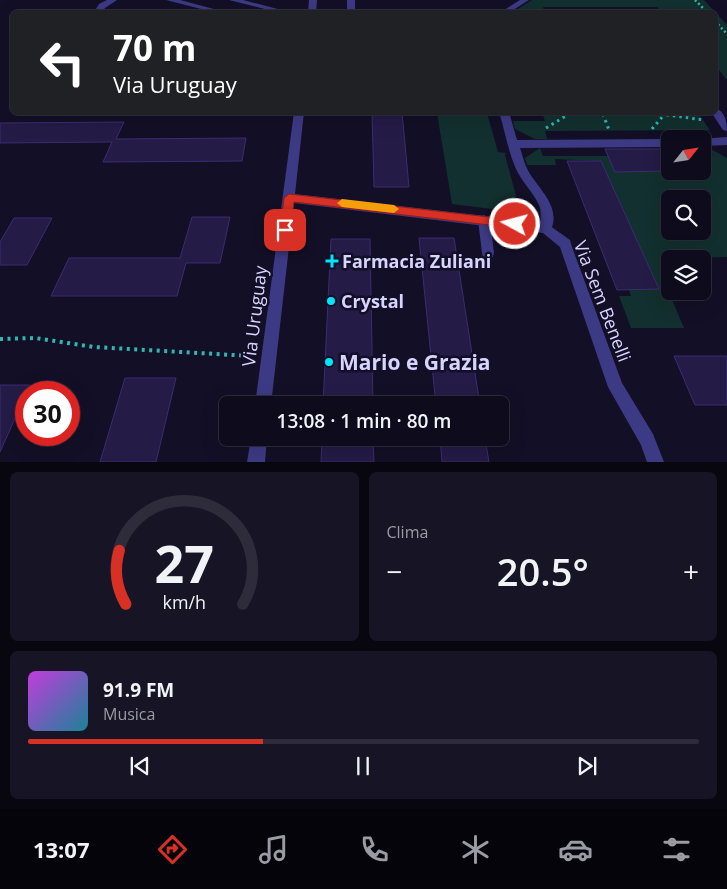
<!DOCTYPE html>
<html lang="it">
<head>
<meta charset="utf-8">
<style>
  :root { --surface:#0e0b1c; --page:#171425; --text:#f1f3f6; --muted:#9b9ba3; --line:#2e2b3b; --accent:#d93025 }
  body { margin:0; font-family:"Open Sans",sans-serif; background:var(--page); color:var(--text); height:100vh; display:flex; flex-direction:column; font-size:19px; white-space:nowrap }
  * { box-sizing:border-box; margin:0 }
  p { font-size:16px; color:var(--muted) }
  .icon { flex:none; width:28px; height:28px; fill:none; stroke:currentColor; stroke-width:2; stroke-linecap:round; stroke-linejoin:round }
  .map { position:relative; height:462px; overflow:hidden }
  .details { display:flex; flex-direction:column; gap:10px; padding:10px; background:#08060f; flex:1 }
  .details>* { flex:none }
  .top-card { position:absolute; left:10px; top:10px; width:708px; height:105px; border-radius:8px; box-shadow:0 5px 20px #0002,0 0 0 1px var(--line); background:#202124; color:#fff; overflow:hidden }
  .needle { width:32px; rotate:60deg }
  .tools { position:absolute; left:661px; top:130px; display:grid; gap:10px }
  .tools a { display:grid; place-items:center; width:50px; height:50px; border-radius:8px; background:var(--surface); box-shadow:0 5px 20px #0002,0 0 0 1px var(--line); font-size:25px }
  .speed { position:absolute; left:15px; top:381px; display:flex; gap:10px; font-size:25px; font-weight:700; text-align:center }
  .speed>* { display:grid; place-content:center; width:65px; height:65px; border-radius:50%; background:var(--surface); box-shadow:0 5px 20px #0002,0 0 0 1px var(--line); line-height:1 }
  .speed .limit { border:8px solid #d22; background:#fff; color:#111 }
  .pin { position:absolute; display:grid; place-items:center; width:42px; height:42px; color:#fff; margin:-21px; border-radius:10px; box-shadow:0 2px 8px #0006 }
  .me { position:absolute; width:55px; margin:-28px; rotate:277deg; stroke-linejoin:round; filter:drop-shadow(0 0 4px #0008) }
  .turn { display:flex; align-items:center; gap:18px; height:105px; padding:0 20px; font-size:22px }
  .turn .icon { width:65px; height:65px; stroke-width:2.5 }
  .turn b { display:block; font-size:35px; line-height:42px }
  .big { font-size:38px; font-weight:600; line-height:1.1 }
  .details .tile { flex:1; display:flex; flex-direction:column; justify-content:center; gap:8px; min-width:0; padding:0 18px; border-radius:8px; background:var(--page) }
  .details .dial { align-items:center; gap:0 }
  .dial svg { height:130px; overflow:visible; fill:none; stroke:var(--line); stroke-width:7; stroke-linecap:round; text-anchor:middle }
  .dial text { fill:var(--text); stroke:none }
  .song { display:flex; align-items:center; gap:15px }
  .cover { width:60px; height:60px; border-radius:8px; background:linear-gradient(135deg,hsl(290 70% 55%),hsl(190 70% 35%)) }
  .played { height:5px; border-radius:2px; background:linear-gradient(90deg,var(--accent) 35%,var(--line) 35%) }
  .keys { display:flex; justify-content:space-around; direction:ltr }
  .heat { display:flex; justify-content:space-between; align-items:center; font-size:28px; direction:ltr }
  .details .tiles { flex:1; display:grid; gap:10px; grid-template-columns:1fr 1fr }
  .tile:last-child { grid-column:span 2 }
  .trip { position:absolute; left:219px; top:396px; width:290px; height:50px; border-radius:8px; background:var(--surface); box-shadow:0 5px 20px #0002,0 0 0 1px var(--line); font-weight:600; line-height:50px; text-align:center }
  .dock { display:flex; height:80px; justify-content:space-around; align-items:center; background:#06040b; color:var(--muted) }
  .dock .icon { width:35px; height:35px }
  .dock .on { color:var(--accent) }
  .dock b { font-size:22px; color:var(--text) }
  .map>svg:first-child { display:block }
  .green { fill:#12302f; fill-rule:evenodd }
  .building { fill:#241b47; stroke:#3b2d73 }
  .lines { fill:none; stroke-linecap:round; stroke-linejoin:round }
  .path-far2 { stroke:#2fb8b0; stroke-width:2.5; stroke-dasharray:2 2.5; stroke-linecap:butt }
  .path-far1 { stroke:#2fb8b0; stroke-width:3; stroke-dasharray:2.5 4; stroke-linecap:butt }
  .path { stroke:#2fb8b0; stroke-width:4; stroke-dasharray:3 4.5; stroke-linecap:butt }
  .lane { fill:#3d3a85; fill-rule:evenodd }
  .street { fill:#3d3a85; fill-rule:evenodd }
  .route { fill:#d93025; stroke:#8d1f18 }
  .slow { fill:#f59e0b }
  .poi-dot { fill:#00e5ff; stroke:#130f26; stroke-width:2 }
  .labels { text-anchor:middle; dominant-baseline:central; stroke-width:5; stroke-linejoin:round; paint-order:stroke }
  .poi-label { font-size:18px; font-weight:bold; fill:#d9d4ff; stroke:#130f26; text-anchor:start }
  .street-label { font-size:18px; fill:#d9d4ff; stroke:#130f26 }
  .near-poi-label { font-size:21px; font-weight:bold; fill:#d9d4ff; stroke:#130f26; text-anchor:start }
</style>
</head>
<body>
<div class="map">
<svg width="727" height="462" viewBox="0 0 727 462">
  <rect width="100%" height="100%" fill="#130f26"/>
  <g class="green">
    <path d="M532 0H704L727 25V80L715 65V12H662L657 7H543L545 12H513Z"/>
    <path d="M437 113H487L498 152 506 153 505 155 519 207 517 212 452 204Z"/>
    <path d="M542 113H698L710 130 545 131 547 139H535L515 129 513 121H545Z"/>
    <path d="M707 147 727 158V257L670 259V291H672L670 295 684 328H631L619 296H631L629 290 659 289 601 161 555 159 556 165H527L525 158 540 148 543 156H608L616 172 702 171 703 156 713 155ZM670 199H702V231H670Z"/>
  </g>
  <g class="building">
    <path d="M372 112H402L409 187H374Z"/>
    <path d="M124 122 116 139 246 138 242 161 103 162 112 142 0 143V123Z"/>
    <path d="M605 149H665L670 157V171L615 172Z"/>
    <path d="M567 161H601L659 289 617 290Z"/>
    <path d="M192 217H230L220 263H186L177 296H51L69 258H180Z"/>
    <path d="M14 218H52L27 265H0V242Z"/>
    <path d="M419 238H454L480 405H436Z"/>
    <path d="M331 239H370L373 405H323Z"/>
    <path d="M674 356H727V405H695Z"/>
    <path d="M125 378H176L156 462H100Z"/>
    <path d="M0 385H30L0 452Z"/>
    <path d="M322 438H373L374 462H321Z"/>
    <path d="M440 438H485L489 462H442Z"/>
  </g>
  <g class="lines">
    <g class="path-far2">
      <path d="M695 0 707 12"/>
      <path d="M715 21 727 34"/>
      <path d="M602 112 603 115"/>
      <path d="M656 112 662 115"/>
      <path d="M567 115 573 112"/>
    </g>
    <g class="path-far1">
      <path d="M603 114 609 130"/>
      <path d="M660 114 704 120"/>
      <path d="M546 128 569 114"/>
      <path d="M652 129 663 116"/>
    </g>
    <path class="path" d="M0 339 35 338 94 347 251 356"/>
    <g class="lane">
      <path d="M107 0H117L105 8 102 12H94L99 4Z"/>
      <path d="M166 0H180L225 12H213Z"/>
      <rect x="347" y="0" width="8" height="12"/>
      <path d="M520 0H529L510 12H501Z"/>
      <path d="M715 108C725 111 727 122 727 131L723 130 711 112H715Z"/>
      <path d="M499 112H509L517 140 670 139V147L520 148C523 157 525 166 530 174 541 191 562 209 550 232H542C538 224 543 214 539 205 533 192 522 182 516 169 508 151 505 131 499 112Z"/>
      <path d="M727 137V145L702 146V139H700Z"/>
      <path d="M484 215 488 217 490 220 494 253 493 257 488 258 483 257 482 253 478 220 480 217Z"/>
    </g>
    <g class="street">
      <path d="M229 0H243L289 12H277Z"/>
      <path d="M309 0H317L316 12H308Z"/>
      <path d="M294 112H304L295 194 546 223 570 240 571 244 622 383 653 434 664 462H647L641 445 608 387 560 247 543 233 294 203 271 405H255Z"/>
      <path d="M251 438H267L265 462H247Z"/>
    </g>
  </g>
  <path class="route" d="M289 194 515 220 520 224 515 228 294 202 291 230 285 234 280 230 284 198Z"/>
  <path class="slow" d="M342 199 394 205 399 209 394 213 342 207 337 203Z"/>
  <g class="poi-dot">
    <path d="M329.5 253.5h5v5h5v5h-5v5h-5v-5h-5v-5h5z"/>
    <circle cx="331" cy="301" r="5"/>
    <circle cx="329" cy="362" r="5"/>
  </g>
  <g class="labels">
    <g class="poi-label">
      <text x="342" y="261">Farmacia Zuliani</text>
      <text x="341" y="301">Crystal</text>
    </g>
    <g class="street-label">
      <text transform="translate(603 301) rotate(69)">Via Sem Benelli</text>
      <text transform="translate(254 316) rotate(-83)">Via Uruguay</text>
    </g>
    <g class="near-poi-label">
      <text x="339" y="362">Mario e Grazia</text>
    </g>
  </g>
</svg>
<div class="tools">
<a><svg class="needle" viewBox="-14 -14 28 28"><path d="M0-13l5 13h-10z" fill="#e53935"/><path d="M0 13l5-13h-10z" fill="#9b9ba3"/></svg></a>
<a><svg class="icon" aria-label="search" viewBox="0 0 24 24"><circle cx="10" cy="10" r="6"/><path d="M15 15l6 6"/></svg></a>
<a><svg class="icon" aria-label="layers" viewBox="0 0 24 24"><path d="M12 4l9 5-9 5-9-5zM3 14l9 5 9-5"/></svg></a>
</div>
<div class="speed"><div class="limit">30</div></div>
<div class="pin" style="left:285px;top:230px;background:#d93025"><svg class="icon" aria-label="arrive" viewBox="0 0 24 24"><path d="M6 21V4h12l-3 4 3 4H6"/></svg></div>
<svg class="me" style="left:515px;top:224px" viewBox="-20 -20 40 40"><circle r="17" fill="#d93025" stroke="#fff" stroke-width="3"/><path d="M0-11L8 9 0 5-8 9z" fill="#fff"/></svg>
<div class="trip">13:08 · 1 min · 80 m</div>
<div class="top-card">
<div class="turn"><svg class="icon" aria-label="left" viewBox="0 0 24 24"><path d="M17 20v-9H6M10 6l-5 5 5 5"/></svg><div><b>70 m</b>Via Uruguay</div></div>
</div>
</div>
<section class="details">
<div class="tiles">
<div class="tile dial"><svg viewBox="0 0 100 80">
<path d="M14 69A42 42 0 1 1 86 69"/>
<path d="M14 69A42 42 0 0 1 10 36" stroke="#d93025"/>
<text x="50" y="56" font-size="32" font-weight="700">27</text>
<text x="50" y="72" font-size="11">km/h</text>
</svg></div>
<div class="tile"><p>Clima</p>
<div class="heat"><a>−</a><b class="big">20.5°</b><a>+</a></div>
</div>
<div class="tile">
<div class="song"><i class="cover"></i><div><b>91.9 FM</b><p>Musica</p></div></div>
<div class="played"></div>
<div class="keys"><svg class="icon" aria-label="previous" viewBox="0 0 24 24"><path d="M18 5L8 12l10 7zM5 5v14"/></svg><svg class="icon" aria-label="pause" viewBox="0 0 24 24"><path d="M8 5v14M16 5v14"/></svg><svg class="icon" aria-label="next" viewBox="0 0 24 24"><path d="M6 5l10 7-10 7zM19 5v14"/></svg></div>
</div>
</div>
</section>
<nav class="dock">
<b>13:07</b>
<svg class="icon on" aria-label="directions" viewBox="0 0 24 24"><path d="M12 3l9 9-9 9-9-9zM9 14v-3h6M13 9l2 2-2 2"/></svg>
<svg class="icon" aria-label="music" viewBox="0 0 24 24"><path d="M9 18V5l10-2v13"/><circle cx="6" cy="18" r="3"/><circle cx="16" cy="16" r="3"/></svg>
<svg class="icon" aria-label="phone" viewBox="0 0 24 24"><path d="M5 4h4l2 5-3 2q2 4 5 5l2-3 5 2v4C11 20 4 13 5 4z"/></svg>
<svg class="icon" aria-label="climate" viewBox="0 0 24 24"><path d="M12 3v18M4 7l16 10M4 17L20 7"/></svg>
<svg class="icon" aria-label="car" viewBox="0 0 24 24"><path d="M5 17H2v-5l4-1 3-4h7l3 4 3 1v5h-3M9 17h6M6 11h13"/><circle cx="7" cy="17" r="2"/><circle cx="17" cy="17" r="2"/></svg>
<svg class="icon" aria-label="filters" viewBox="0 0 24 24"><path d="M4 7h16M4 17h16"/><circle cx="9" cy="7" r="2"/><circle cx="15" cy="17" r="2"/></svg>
</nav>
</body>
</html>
